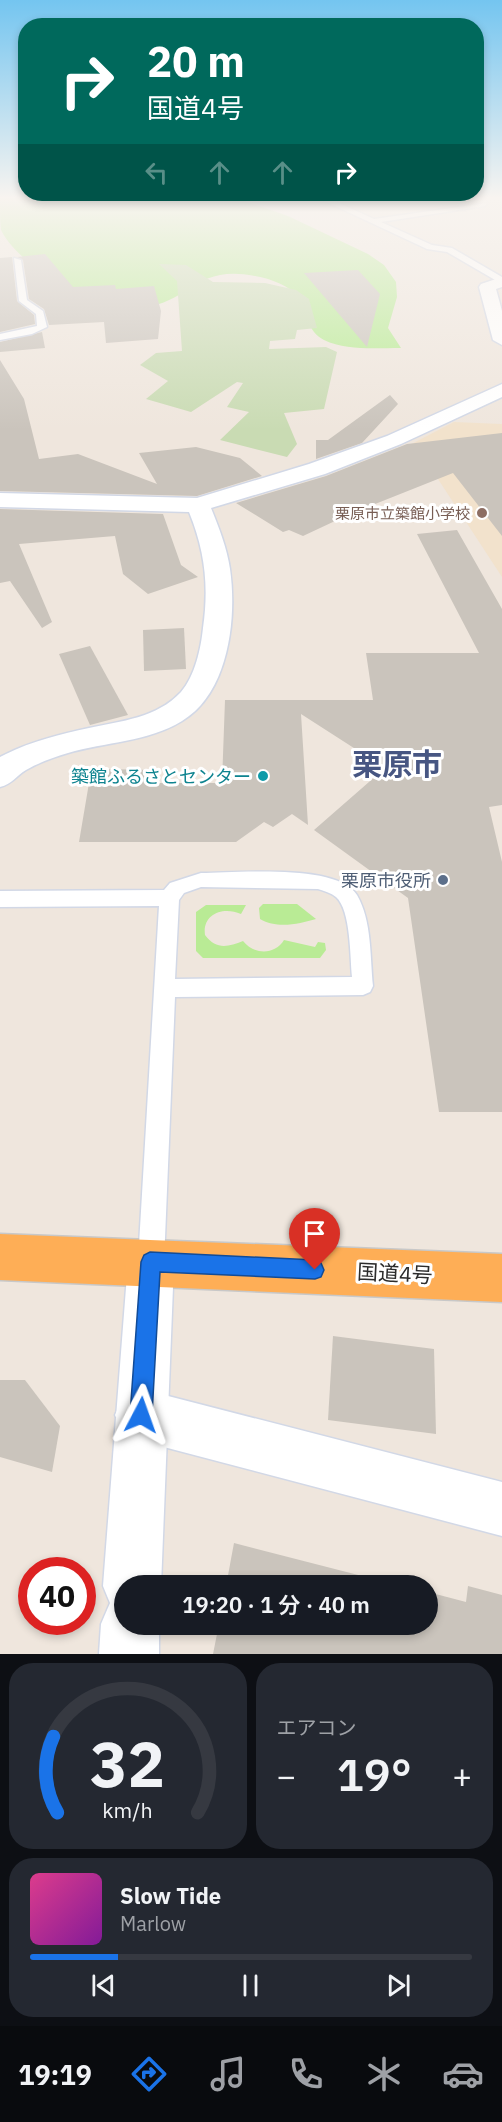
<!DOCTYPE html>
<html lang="ja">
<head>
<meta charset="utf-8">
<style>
  :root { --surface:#171b24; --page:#242831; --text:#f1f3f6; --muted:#9ea1a6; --line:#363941; --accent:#1a73e8 }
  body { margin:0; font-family:"IBM Plex Sans","Noto Sans JP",sans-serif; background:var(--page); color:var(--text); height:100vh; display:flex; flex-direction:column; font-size:22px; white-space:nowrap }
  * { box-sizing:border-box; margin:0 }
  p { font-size:20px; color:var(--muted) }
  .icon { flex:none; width:33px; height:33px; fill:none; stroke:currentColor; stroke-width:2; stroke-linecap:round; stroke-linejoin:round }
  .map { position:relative; height:1654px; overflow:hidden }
  .side { display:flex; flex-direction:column; gap:9px; padding:9px; background:#0d0f14; flex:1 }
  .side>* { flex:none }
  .guide { position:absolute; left:18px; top:18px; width:466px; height:183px; border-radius:24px; box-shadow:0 3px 9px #0003; background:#00695c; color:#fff; overflow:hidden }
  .speed { position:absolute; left:18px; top:1557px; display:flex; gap:12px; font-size:30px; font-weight:700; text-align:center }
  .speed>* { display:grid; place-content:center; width:78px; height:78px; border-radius:50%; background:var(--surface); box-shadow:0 3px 9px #0003; line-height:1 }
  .speed .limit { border:9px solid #d22; background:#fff; color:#111 }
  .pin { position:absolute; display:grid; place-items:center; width:51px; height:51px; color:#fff; margin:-62px -26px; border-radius:50% 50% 50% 0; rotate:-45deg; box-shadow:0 0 6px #0007 }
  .pin .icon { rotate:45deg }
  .me { position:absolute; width:66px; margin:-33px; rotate:4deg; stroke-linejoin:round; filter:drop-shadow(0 0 4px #0008) }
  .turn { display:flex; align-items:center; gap:21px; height:126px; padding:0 30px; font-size:27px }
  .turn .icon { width:78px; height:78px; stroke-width:2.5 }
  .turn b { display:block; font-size:42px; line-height:51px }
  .lanes { display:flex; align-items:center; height:57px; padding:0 30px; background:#0003; justify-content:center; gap:30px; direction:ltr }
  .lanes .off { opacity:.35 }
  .big { font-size:45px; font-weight:600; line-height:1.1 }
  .side .widget { flex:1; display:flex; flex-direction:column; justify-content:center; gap:9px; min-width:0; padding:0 21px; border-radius:24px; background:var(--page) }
  .side .dial { align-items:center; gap:0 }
  .dial svg { height:156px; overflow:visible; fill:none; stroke:var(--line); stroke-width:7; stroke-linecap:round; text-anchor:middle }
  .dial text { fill:var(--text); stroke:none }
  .song { display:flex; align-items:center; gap:18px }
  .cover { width:72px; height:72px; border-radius:9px; background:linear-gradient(135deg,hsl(330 70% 55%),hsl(290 70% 35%)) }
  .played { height:6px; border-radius:3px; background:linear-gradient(90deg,var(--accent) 20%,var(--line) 20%) }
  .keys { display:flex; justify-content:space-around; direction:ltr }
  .heat { display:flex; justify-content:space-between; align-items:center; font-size:33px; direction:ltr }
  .side .tiles { flex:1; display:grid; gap:9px; grid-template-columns:1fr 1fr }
  .widget:last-child { grid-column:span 2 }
  .trip { position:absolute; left:114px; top:1575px; width:324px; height:60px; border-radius:30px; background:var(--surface); box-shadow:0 3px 9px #0003; font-weight:600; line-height:60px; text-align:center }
  .menu { display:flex; height:96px; justify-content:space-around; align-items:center; background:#090b0e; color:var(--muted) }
  .menu .icon { width:42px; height:42px }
  .menu .on { color:var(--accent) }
  .menu b { font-size:27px; color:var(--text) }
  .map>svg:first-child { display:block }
  .education { fill:#f2e2cc }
  .green { fill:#b9eb95 }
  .cemetery { fill:#c9dbb3 }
  .building { fill:#cac4bc }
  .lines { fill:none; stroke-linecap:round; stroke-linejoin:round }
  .service-casing { stroke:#d2d8e6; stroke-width:3 }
  .minor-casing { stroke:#d2d8e6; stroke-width:3 }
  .tertiary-casing { stroke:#d2d8e6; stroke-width:3 }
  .trunk-casing { stroke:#c8c8c8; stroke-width:3 }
  .service { fill:#fff; fill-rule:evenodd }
  .minor { fill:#fff; fill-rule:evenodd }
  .tertiary { fill:#fff; fill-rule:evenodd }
  .trunk { fill:#feae56; fill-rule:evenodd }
  .route { fill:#1a73e8; stroke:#114b97; stroke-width:1.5 }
  .education-dot { fill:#8d6e63; stroke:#fff; stroke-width:2 }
  .culture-dot { fill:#0f9aa8; stroke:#fff; stroke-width:2 }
  .service-dot { fill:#5c6f8a; stroke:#fff; stroke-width:2 }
  .labels { text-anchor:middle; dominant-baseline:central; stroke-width:6; stroke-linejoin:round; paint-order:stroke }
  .far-education-label { font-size:15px; fill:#785e54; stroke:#fff; text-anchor:end }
  .culture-label { font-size:18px; fill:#0d838f; stroke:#fff; text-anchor:end }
  .service-label { font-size:18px; fill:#4e5e75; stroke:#fff; text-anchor:end }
  .near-street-label { font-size:21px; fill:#2c2c2c; stroke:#fff }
  .town-label { font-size:30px; font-weight:bold; fill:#475682; stroke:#fff }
</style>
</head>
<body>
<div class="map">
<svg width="502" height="1654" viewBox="0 0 502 1654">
  <rect width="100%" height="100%" fill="#efe6dd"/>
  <path class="education" d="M454 422 502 424V577L438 479 392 454Z"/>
  <g class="green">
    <path d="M0 198H236L288 216 368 254 384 265 396 282 397 297 388 328 401 348C376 348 347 351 324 340 308 332 306 313 298 298 292 286 268 278 255 276 196 264 190 302 144 307 101 312 20 269 1 230 0 223 0 207 0 198Z"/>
    <path d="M263 904H297L316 919C299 924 277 929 260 919L259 908Z"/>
    <path d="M206 905H246L241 914C223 906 202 914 205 935 216 950 228 947 243 941 254 955 275 955 284 940L315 947 318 942 325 943 326 950 320 958H203L196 951V912Z"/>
  </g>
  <path class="cemetery" d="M159 264 186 265 213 282 265 283 296 290 309 299 317 328 297 330 295 339 270 341 269 349 326 347 337 352 324 409 284 413 297 444 287 457 220 440 249 412 227 407 243 383 237 382 191 412 146 399 168 381 140 365 156 353 182 351 177 281Z"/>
  <g class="building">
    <path d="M45 254 73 287 115 285 116 289 154 286 161 311 158 339 106 343 104 322 49 325 44 309 29 299 23 260 17 257Z"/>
    <path d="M12 257 17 301 34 315 35 324 0 332V258Z"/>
    <path d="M358 270 380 294 367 347 304 273Z"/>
    <path d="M42 332 45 348 0 352V342Z"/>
    <path d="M0 360 24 399 39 459 78 454 157 484 139 453 196 447 240 458 262 476 197 496 0 491Z"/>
    <path d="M390 395 398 404 362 443 316 459V440H328Z"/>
    <path d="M502 433V536L453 473 350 514 303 536 289 530 283 532 236 503 326 476 407 444Z"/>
    <path d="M0 509 163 514 181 565 198 577 148 594 123 574 115 536 19 544 52 622 42 628 10 581 0 583Z"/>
    <path d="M457 530 502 609V805L489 807 502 862V1112H439L408 898 314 830 385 768 301 714 308 825 292 814 273 827 264 822 236 842H79L89 783H97L99 769 159 770V783H222L225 700H373L366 653H479L417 534Z"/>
    <path d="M184 628 186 669 144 671 143 630Z"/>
    <path d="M90 646 128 715 90 725 59 654Z"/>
    <path d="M333 1336 434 1349 436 1434 328 1420Z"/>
    <path d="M0 1380H25L60 1426 52 1472 0 1457Z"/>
    <path d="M234 1543 401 1586H226Z"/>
    <path d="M468 1586 502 1595V1654H213L219 1624H428V1592L466 1602Z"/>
  </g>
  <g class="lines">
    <defs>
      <g id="service">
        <path d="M318 198H328L374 219 487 203 485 206 381 222 432 245 452 248 502 277V284L447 252 427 249Z"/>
        <path d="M14 258 21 260 27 300 43 311 47 327 32 334 0 340V334L37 326 36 314 19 301Z"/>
        <path d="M201 873C236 873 337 863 357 895 372 921 370 957 373 986L370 992 363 995 175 997 164 1262 160 1271 151 1275 142 1271 138 1262 159 906 0 907V891L164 890 170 883ZM201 887 318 889C324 891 331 893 336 897 351 910 350 958 352 977L175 979 179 900 184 893Z"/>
      </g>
      <g id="minor">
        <path d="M502 277V287L496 289 502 311V345L493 340 479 287 481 284Z"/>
        <path d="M141 1389 502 1482V1536L141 1441 123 1433 115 1415 123 1397Z"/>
      </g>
      <g id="tertiary">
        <path d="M502 384V397L401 444 325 474 211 508C219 528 227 548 230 569 237 618 229 693 182 721 148 742 105 742 68 753 54 757 38 763 26 770 16 776 12 784 0 787V757L6 754C32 741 61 734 89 728 121 721 157 718 181 692 195 676 201 648 203 628 209 586 205 551 189 512L0 507V493L197 498 309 464 387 436Z"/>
        <path d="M151 1239 168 1245 174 1262 161 1586H124V1624H159V1654H99L101 1624 110 1603 103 1586 128 1262 134 1245Z"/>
      </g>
      <path id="trunk" d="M0 1234 502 1254V1302L0 1280Z"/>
    </defs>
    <use href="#service" class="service-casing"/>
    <use href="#minor" class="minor-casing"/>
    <use href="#tertiary" class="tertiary-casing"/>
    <use href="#trunk" class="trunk-casing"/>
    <use href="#service" class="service"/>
    <use href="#minor" class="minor"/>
    <use href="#tertiary" class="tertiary"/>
    <use href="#trunk" class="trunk"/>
  </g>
  <linearGradient id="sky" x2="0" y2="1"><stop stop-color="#74c5f0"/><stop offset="0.46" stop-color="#f8f4f0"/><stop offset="1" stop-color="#f8f4f0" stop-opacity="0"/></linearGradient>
  <rect width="502" height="430" fill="url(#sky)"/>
  <path class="route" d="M150 1252 315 1260 321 1263 324 1270 321 1277 315 1279 160 1272 152 1415 148 1422 141 1425 133 1422 130 1415 141 1262 144 1255Z"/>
  <circle class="education-dot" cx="482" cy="513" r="6"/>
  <circle class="culture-dot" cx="263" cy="776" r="6"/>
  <circle class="service-dot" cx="443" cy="880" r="6"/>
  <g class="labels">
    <g class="far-education-label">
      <text x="470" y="513">栗原市立築館小学校</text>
    </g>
    <g class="culture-label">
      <text x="251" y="776">築館ふるさとセンター</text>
    </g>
    <g class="service-label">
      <text x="431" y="880">栗原市役所</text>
    </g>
    <g class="near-street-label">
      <text transform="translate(395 1273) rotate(3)">国道4号</text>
    </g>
    <g class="town-label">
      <text x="397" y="763">栗原市</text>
    </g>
  </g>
</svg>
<div class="speed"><div class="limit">40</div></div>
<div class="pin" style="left:315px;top:1270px;background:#d93025"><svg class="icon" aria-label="arrive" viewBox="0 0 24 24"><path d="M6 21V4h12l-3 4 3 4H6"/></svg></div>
<svg class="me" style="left:141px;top:1415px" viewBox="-20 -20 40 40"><path d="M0-17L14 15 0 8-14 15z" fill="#1a73e8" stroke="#fff" stroke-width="4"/></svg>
<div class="trip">19:20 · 1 分 · 40 m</div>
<div class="guide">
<div class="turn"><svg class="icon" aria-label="right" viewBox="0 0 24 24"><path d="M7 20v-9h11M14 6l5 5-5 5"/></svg><div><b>20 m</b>国道4号</div></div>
<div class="lanes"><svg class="icon off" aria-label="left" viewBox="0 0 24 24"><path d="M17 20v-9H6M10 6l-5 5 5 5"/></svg><svg class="icon off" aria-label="ahead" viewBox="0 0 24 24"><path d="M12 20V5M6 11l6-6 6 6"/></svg><svg class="icon off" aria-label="ahead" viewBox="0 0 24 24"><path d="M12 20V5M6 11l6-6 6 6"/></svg><svg class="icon" aria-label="right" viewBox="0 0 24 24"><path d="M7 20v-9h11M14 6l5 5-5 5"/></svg></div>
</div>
</div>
<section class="side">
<div class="tiles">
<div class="widget dial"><svg viewBox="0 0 100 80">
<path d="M14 69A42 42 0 1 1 86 69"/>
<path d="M14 69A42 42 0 0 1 12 30" stroke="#1a73e8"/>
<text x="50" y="56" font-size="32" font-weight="700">32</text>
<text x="50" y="72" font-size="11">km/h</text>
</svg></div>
<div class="widget"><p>エアコン</p>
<div class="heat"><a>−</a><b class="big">19°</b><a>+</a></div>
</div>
<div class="widget">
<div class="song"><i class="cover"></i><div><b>Slow Tide</b><p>Marlow</p></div></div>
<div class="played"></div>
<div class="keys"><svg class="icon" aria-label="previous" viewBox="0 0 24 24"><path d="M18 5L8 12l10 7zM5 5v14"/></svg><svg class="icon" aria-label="pause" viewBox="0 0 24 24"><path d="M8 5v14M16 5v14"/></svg><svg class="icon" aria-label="next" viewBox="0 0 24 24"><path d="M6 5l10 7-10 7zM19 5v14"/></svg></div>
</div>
</div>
</section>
<nav class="menu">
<b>19:19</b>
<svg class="icon on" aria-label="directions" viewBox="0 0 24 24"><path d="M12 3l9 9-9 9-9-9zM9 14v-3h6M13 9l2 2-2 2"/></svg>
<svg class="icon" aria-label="music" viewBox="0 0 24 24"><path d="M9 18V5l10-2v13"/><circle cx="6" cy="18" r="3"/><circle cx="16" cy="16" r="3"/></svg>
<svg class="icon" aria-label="phone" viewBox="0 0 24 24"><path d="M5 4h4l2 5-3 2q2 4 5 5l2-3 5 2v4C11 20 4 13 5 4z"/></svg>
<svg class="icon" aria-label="climate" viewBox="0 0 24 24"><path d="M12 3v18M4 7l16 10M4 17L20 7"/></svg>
<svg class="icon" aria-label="car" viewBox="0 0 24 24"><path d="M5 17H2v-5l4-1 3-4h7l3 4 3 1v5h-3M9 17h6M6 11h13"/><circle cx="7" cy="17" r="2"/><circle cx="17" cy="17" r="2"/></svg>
</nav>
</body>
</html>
